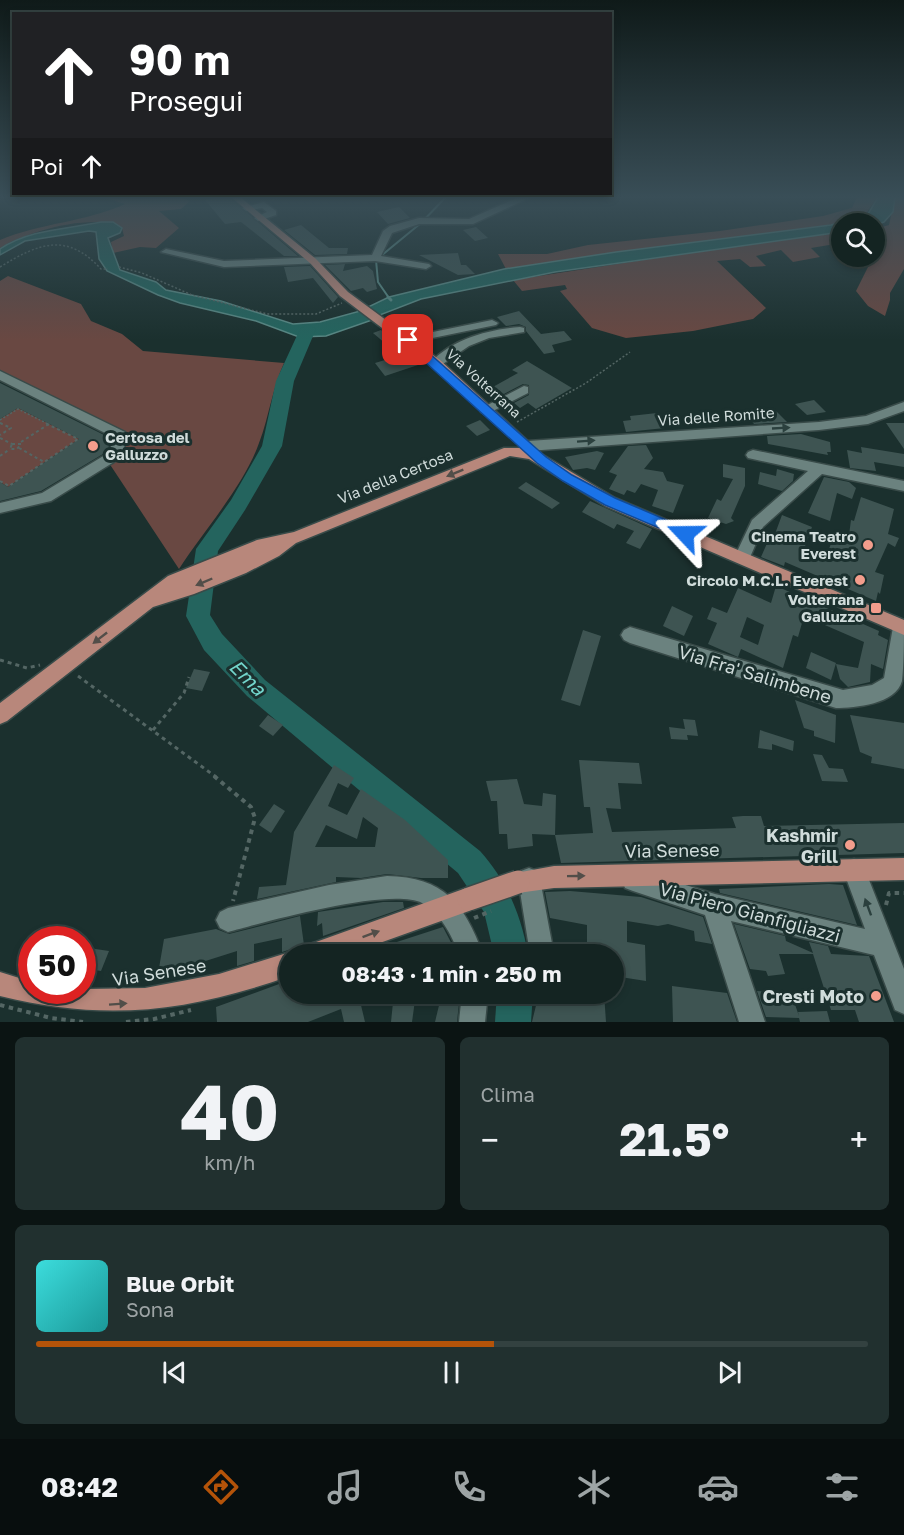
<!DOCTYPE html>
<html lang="it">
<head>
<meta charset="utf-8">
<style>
  :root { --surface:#142422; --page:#21302f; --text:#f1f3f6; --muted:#9da4a5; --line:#334140; --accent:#b45309 }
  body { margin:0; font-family:"Golos Text",sans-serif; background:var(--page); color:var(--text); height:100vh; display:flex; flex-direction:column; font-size:22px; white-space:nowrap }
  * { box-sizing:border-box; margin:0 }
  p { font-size:20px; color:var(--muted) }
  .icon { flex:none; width:33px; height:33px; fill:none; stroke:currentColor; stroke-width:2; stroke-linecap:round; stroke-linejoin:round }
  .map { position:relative; height:1022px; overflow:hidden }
  .sheet { display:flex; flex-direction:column; gap:15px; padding:15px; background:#0b1413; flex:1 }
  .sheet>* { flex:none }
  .hud { position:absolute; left:12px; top:12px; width:600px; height:183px; border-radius:0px; box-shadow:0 3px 9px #0003,0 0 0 2px var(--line); background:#202124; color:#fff; overflow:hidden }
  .buttons { position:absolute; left:831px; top:213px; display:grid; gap:12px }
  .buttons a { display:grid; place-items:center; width:54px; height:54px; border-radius:50%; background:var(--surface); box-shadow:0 3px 9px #0003,0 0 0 2px var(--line); font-size:30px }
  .speed { position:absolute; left:18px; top:926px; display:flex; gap:12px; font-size:30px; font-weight:700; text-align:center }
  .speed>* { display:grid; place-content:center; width:78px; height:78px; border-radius:50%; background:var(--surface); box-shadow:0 3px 9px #0003,0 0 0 2px var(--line); line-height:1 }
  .speed .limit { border:9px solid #d22; background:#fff; color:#111 }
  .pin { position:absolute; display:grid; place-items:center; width:51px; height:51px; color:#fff; margin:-26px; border-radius:12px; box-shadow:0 3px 9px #0006 }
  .me { position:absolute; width:66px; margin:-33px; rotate:293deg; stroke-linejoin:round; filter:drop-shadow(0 0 4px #0008) }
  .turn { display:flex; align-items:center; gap:21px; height:126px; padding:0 18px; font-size:27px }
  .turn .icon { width:78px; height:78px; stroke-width:2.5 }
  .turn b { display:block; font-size:42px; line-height:51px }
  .then { display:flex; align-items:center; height:57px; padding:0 18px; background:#0003; gap:12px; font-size:22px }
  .big { font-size:45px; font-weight:700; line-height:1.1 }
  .sheet .tile { flex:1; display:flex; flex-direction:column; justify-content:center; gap:9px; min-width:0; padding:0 21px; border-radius:9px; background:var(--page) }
  .sheet .dial { align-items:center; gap:0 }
  .dial b { font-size:78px; line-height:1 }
  .song { display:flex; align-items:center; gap:18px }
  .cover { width:72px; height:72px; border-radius:9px; background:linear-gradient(135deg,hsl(180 70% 55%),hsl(180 70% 35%)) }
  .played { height:6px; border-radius:3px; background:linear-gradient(90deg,var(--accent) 55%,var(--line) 55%) }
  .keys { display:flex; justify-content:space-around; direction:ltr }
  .heat { display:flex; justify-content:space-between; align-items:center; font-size:33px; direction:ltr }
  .sheet .tiles { flex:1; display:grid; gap:15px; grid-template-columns:1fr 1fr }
  .tile:last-child { grid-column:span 2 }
  .trip { position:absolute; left:279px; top:944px; width:345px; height:60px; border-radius:30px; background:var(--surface); box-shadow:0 3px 9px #0003,0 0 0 2px var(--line); font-weight:700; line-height:60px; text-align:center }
  .tabs { display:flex; height:96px; justify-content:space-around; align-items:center; background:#080e0e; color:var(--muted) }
  .tabs .icon { width:42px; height:42px }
  .tabs .selected { color:var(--accent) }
  .tabs b { font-size:27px; color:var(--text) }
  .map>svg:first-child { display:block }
  .green { fill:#694842 }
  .water { fill:#24645e; stroke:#588884; stroke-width:1.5 }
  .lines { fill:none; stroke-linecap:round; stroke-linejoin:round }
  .stream-far1 { stroke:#588884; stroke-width:2 }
  .stream { stroke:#588884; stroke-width:3 }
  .river { fill:#24645e; fill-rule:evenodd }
  .building { fill:#3e5452; fill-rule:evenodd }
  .minor-casing { stroke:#394b49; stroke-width:3 }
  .major-casing { stroke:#394b49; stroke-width:3 }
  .path-far3 { stroke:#546664; stroke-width:1.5; stroke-dasharray:2 2; stroke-linecap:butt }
  .path-far2 { stroke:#546664; stroke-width:2; stroke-dasharray:3 3; stroke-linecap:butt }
  .path-far1 { stroke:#546664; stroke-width:3; stroke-dasharray:4 4; stroke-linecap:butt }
  .path { stroke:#546664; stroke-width:4; stroke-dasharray:4.5 4.5; stroke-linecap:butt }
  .minor { fill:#6b827f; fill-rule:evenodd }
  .major { fill:#b8877b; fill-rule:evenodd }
  .major-bridge-casing { stroke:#394b49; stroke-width:26; stroke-linecap:butt }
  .major-bridge { stroke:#b8877b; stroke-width:23 }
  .oneway { fill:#2b403e }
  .oneway2 { fill:#524e49 }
  .route { fill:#1a73e8; stroke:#114b97; stroke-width:1.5 }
  .poi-dot { fill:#f49d8c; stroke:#1b302e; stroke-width:2 }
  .labels { text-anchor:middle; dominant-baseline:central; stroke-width:6; stroke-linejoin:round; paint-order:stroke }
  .far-street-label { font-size:14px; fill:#d0dcdb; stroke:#1b302e }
  .street-label { font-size:15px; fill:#d0dcdb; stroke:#1b302e }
  .poi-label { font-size:15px; font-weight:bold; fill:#d0dcdb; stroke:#1b302e; text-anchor:end }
  .near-street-label { font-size:18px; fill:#d0dcdb; stroke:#1b302e }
  .near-poi-label { font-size:18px; font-weight:bold; fill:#d0dcdb; stroke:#1b302e; text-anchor:end }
  .near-water-label { font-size:20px; font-style:italic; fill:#72d5cb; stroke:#1b302e }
</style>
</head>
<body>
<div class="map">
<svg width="904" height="1022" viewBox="0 0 904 1022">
  <rect width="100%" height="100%" fill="#1b302e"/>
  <g class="green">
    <path d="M102 197H179L190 201 181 209 159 211 179 228 156 248 140 247 113 253 111 242 124 236 122 228C94 212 26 232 0 248V240C40 223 86 222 125 204Z"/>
    <path d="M857 197H877L866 214 831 225 616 252 506 269 498 254H547L588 245 720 231 823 216 852 208Z"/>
    <path d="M895 197H904V269L890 293V300L885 316 868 306 856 291 878 247 875 243V229L889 225Z"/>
    <path d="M841 233V243L811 248 820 257 793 262 781 250 756 256 766 266 750 267 740 259 717 261 766 308 753 319 693 331 626 338 592 328 560 291 567 289 565 285 522 291 513 280 793 237Z"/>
    <path d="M8 276 81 304 91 321 122 334 143 351 284 363C272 389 269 417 259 443 244 486 204 530 179 569L109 463 124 435 0 372V281Z"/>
    <path d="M18 408 79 439 8 487 0 482V419Z"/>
  </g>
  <g class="water">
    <path d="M878 197H895L893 212 884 222 875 225 842 224 841 232 555 272 421 299 380 315 368 307 389 297 504 269 616 252 831 225 868 214Z"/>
    <path d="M101 222H113L122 228 120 233 108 238 120 270 156 282 166 290 221 301 293 324 320 322 360 311 372 320 326 336 299 337 256 321 180 303 158 295 107 271 99 259 96 232 89 231 25 241 0 255V249C29 229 68 229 101 222Z"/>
  </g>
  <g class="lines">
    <path class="stream-far1" d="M389 298 378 282 376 260 421 223 446 197"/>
    <path class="stream" d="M388 297 391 300"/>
    <g class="river">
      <path d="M308 324 316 329 294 381 282 446 245 510 218 551 210 615 222 634 265 680 480 851C507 881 521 915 528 954H494L484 912 458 873 247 696 204 650 186 616 196 549 231 500 262 446 276 381 300 329Z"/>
      <path d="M497 993H533L531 1022H495Z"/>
    </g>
  </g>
  <g class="building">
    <path d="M219 197H229L298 256H284L241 222 225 224 205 200Z"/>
    <path d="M399 207 410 218 388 224 377 212Z"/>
    <path d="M301 225 329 248H348L347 254 315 255 284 230Z"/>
    <path d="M476 227 488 238 475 241 463 230Z"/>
    <path d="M458 253 461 265H466L475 274 458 275 419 255Z"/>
    <path d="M345 264 343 271 367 266 373 271 377 289 367 292 363 288 351 291 325 265Z"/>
    <path d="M310 266 338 297 333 303 313 278 288 282 284 267Z"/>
    <path d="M519 311 541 334 564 331 572 340 552 345 555 352 544 354 526 331V327L519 324 506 326 497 317Z"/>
    <path d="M381 330 409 351 399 355 373 333Z"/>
    <path d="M408 353 421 364 385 376 375 363Z"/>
    <path d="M527 361 572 388 536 409 528 403 520 408 514 403 529 395V385L523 384 502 395 491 388 518 373 512 370Z"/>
    <path d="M0 383 110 438 108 451 41 491 0 501V482L8 487 79 439 18 408 0 419Z"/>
    <path d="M814 400 826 412 807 415 795 404Z"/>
    <path d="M775 410 787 422 754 424 747 415Z"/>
    <path d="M657 413 665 428 626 432 623 421 631 420 630 416Z"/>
    <path d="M480 420 490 430 477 436 466 426Z"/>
    <path d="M886 423H904V449Z"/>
    <path d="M801 434 830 442 831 452H827L828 455 768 444 767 436Z"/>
    <path d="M646 445 653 458 644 469 663 472 667 481 684 485 673 513 652 506 658 490 641 484 635 493 627 490 624 495 609 489 617 475 609 472 628 446Z"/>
    <path d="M861 447 904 454V467L874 462 876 471 850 468 847 450 862 453Z"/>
    <path d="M597 451 604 453 595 470 587 468 573 470 565 457Z"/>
    <path d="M723 464 745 468V486L731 518 734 521 726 524 708 518 717 499 721 501 733 479 723 477Z"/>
    <path d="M777 469 794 474 793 481 782 491 758 484 760 472 776 476Z"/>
    <path d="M824 477 849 482 856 488 852 499 837 493 830 521 808 513Z"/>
    <path d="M526 482 560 503 552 509 518 488Z"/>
    <path d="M861 497 894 509 888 534 899 538 895 547 888 543 875 572 884 575 880 594 878 592 876 601 785 562 784 566 761 557 768 541 772 542 782 515 812 527 804 549 826 557 836 530 849 535 851 520 854 521Z"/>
    <path d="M590 501 652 529 640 549 626 543 634 531 617 524 614 529 582 512Z"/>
    <path d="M776 586 879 631 878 635 888 640 883 669 871 664 870 682 848 687 840 679 836 664 858 668 864 642 804 616 798 637 793 635 783 668 741 649 738 657 708 644 717 623 707 619 712 607 727 613 738 588 771 603ZM747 617 764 625 758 645 740 637Z"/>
    <path d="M672 606 693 616 684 636 663 626Z"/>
    <path d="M583 630 601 636 580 706 561 700Z"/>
    <path d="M811 652 836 663 831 680 806 668Z"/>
    <path d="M194 669 210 672 202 691 186 688Z"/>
    <path d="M795 700 836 715 835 743 814 736V731L804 728Z"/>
    <path d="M268 715 283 725 273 736 259 726Z"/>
    <path d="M850 715 904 723V769L871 763 872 757 860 752Z"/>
    <path d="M683 719 695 720 698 736 687 735 688 740 671 739 669 727 685 729Z"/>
    <path d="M760 730 794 741 793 751 772 744V750L758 748Z"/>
    <path d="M813 754 822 755 829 768 843 769 848 782 822 781Z"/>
    <path d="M579 760 639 763 642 784 618 783 621 809 606 808 612 832 736 828 732 817 743 816H761L764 826 904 823V853L561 863 555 835 593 833 590 807H584Z"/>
    <path d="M334 765 354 778 348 788 338 783 328 806 347 815 361 789 405 820 448 860V878H421L387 874 361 878 336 877V882L257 899 259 887 286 885 294 832ZM363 817 378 828 375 847H315L326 825 357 839Z"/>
    <path d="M517 779 524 804 542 806 543 793 556 795 555 835 532 834 533 846 508 849 507 834H499L497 801H491L486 781Z"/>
    <path d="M274 804 285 811 271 833 259 825Z"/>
    <path d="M829 884 843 885 857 925 720 893 719 889Z"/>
    <path d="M570 891 641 897 703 917 712 944 695 941 694 931 668 924 658 926 627 921V942L645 945 646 981 614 976V954H587V925L550 918 545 892Z"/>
    <path d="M383 902H403L404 908 323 936 322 923 317 926 318 912Z"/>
    <path d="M300 916 304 945 282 952V938L254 944V961L237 966V951L196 964 159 968 164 939 216 929 229 934Z"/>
    <path d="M734 924 785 936 786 941 813 953 809 942 828 946 831 954 869 956 894 1022H859L855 1010H831L813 954H779L785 974 768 976 766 971 750 969Z"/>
    <path d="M443 927 457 954H366V952Z"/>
    <path d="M82 947 109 951 101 971 82 968Z"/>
    <path d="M290 980V993H379L360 1001 365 1022H344L341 1009 308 1022H217L216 1007Z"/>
    <path d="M672 986 727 993 737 1022H673Z"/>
    <path d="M757 991 791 993 799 1016 798 1012 827 1011 830 1022H800L799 1018 766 1017Z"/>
    <path d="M394 993H416L412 1022H391Z"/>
    <path d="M442 993H460L457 1022H435Z"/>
    <path d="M539 993 582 1001V993H604L606 1022H532Z"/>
  </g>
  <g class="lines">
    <defs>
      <g id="minor">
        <path d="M519 197H531L473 224H419L392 233 381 256 429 264 431 266 426 269 375 261 224 267 161 252 166 249 224 261 372 255 383 231 390 226 419 218 469 219Z"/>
        <path d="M264 202 276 211V215L258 221 254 218 267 212 262 208 246 211 242 208Z"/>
        <path d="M492 320 498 323 496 325 408 343 402 340 408 337Z"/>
        <path d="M520 327 524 328V332L489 338 469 346 440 366H432L430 363C452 339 489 329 520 327Z"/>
        <path d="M0 371 125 432 127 435 122 457 51 501 0 513V503L42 493 110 452 113 437 0 380Z"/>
        <path d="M524 386 528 387V393L491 412H481L480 409Z"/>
        <path d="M904 402V411L868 424 819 430 528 451 521 446 528 441 819 422 866 416Z"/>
        <path d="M753 450 904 481V491L822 474 763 527 748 562H736L734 558 752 520 808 471 748 458 746 455 748 452Z"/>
        <path d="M902 620H904C904 639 904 663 902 681 896 704 855 708 836 708L630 643 624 640 621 635 624 630 630 627 843 690 872 685 884 678 893 627 896 622Z"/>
        <path d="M854 859 862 862 904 969V1014L895 1010 874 955 731 921 765 1022H739L705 915 633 891 625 888 622 880 625 872 633 869 715 894 865 929 843 870 846 862Z"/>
        <path d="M529 868 537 871 540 879 554 954H530L518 879 521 871Z"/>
        <path d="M387 876C444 877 464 903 483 954H459C452 936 440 912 422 903 389 887 266 922 228 932L220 928 216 920 220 912 228 908 329 885Z"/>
        <path d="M462 993H488L485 1022H459Z"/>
      </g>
      <g id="major">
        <path d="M231 197H240L316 259 348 292 440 360 543 455 615 498 904 620V635L605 506 529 459 510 456 296 543 279 556 246 573 194 594 153 607 7 721 0 724V703L168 576 257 540 294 532 504 448H522L432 366 340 296 310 263Z"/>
        <path d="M904 858V880L554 888 518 893 510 890 507 882 510 874 554 866Z"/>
        <path d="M469 887 477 891 481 899 477 907 469 911 349 954H304L307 945 316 942Z"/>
        <path d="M290 952 295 954H290V976C187 1012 106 1022 0 996V972L32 982V990L145 988 219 974Z"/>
      </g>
    </defs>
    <use href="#minor" class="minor-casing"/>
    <use href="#major" class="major-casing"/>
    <g class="path-far3">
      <path d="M272 200 281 197"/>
      <path d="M0 267C39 243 67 232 101 269H108"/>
      <path d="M119 267 142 273 192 295 267 314H316L342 303"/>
      <path d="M0 420 18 409 48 424"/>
      <path d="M517 422 586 383 630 352"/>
      <path d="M0 423 2 424"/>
    </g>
    <g class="path-far2">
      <path d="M0 423 11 428 0 435"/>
      <path d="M0 438 12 444"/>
      <path d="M21 442 49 424"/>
      <path d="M12 444H21L17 449H10Z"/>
      <path d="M19 448 44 462"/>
      <path d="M0 456 10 449"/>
      <path d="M0 481 9 486 78 439 45 423"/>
    </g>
    <g class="path-far1">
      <path d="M0 660 27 668 40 665"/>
      <path d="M78 676 216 777"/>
      <path d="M153 730 184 693 189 677"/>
    </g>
    <g class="path">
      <path d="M214 776 251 807 255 818 233 901"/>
      <path d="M886 905 889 893H904"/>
      <path d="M474 918 491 911"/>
      <path d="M0 1005 51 1018 83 1022"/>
      <path d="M126 1022 154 1019 191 1010"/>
    </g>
    <use href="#minor" class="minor"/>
    <use href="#major" class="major"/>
    <defs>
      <path id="major-bridge" d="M469 899 518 882"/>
    </defs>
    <use href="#major-bridge" class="major-bridge-casing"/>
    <use href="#major-bridge" class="major-bridge"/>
  </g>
  <defs><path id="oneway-solid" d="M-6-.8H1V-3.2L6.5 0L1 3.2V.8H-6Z" transform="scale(1.5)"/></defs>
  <g class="oneway">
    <use href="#oneway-solid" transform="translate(781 428) rotate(-3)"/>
    <use href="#oneway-solid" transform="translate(586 441) rotate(-4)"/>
    <use href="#oneway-solid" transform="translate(868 907) rotate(-110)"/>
  </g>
  <g class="oneway2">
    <use href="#oneway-solid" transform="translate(455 473) rotate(158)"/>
    <use href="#oneway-solid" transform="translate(204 582) rotate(157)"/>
    <use href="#oneway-solid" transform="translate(100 638) rotate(142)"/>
    <use href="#oneway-solid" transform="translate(576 876) rotate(-1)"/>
    <use href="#oneway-solid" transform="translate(371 934) rotate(-20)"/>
    <use href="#oneway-solid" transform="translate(118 1004) rotate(-4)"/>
  </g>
  <linearGradient id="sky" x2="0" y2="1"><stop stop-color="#0f1a19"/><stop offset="0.58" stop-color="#394e57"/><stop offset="1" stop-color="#394e57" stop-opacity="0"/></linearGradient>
  <rect width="904" height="340" fill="url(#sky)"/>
  <path class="route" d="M404 338H412L546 457 572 475 615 498 690 530V537H680L605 505 563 481 537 463 404 343Z"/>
  <g class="poi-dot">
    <circle cx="93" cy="446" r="6"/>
    <circle cx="868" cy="545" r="6"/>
    <circle cx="860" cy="580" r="6"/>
    <rect x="870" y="602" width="12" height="12" rx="3"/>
    <circle cx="850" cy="845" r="6"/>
    <circle cx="876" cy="996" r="6"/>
  </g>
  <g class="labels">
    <g class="far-street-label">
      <text transform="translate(484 383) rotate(42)">Via Volterrana</text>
    </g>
    <g class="street-label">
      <text transform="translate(716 416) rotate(-4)">Via delle Romite</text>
      <text transform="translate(395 476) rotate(-22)">Via della Certosa</text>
    </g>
    <g class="poi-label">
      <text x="105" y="437" text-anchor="start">Certosa del<tspan x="105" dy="17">Galluzzo</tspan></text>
      <text x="856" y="536">Cinema Teatro<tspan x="856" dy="17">Everest</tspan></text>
      <text x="848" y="580">Circolo M.C.L. Everest</text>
      <text x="864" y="599">Volterrana<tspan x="864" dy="17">Galluzzo</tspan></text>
    </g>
    <g class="near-street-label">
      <text transform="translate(755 674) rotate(17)">Via Fra' Salimbene</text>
      <text transform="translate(672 850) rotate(-1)">Via Senese</text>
      <text transform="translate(750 912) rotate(15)">Via Piero Gianfigliazzi</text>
      <text transform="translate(159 972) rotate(-9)">Via Senese</text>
    </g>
    <g class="near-poi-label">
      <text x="838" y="835">Kashmir<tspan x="838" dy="21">Grill</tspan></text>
      <text x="864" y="996">Cresti Moto</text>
    </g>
    <g class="near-water-label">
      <text transform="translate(248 677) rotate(45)">Ema</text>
    </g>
  </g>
</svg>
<div class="buttons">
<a><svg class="icon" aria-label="search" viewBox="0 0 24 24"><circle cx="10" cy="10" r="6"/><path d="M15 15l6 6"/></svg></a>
</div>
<div class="speed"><div class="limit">50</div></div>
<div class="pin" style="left:408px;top:340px;background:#d93025"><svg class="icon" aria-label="arrive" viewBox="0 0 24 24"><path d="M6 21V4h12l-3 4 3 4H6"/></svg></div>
<svg class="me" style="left:685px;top:534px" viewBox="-20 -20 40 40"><path d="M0-17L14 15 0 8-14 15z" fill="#1a73e8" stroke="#fff" stroke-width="4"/></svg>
<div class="trip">08:43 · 1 min · 250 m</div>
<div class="hud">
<div class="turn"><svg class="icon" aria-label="ahead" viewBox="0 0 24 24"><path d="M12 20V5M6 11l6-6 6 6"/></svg><div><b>90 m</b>Prosegui</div></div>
<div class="then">Poi<svg class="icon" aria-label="ahead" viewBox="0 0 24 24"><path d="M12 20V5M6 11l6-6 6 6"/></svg></div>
</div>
</div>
<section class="sheet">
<div class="tiles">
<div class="tile dial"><b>40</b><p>km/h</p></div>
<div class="tile"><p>Clima</p>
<div class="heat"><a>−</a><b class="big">21.5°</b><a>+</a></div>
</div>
<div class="tile">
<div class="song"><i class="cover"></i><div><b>Blue Orbit</b><p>Sona</p></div></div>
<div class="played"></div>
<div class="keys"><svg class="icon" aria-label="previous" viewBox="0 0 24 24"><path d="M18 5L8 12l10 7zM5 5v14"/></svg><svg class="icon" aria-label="pause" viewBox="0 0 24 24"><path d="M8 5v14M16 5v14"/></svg><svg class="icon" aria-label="next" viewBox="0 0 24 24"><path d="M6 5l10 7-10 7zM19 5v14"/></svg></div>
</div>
</div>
</section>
<nav class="tabs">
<b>08:42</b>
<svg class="icon selected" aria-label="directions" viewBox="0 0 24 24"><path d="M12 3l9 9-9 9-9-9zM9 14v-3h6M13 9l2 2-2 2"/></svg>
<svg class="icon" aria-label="music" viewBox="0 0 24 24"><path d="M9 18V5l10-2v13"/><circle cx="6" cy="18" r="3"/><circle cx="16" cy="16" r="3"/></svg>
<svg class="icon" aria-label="phone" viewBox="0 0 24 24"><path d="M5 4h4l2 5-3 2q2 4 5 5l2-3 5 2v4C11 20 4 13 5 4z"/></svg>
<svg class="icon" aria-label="climate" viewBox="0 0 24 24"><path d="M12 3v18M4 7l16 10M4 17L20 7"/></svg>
<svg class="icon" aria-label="car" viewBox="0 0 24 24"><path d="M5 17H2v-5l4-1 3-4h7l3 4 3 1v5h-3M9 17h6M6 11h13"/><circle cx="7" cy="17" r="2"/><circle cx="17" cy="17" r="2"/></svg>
<svg class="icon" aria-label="filters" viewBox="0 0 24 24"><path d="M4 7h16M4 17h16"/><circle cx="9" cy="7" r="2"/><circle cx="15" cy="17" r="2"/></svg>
</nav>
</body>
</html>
